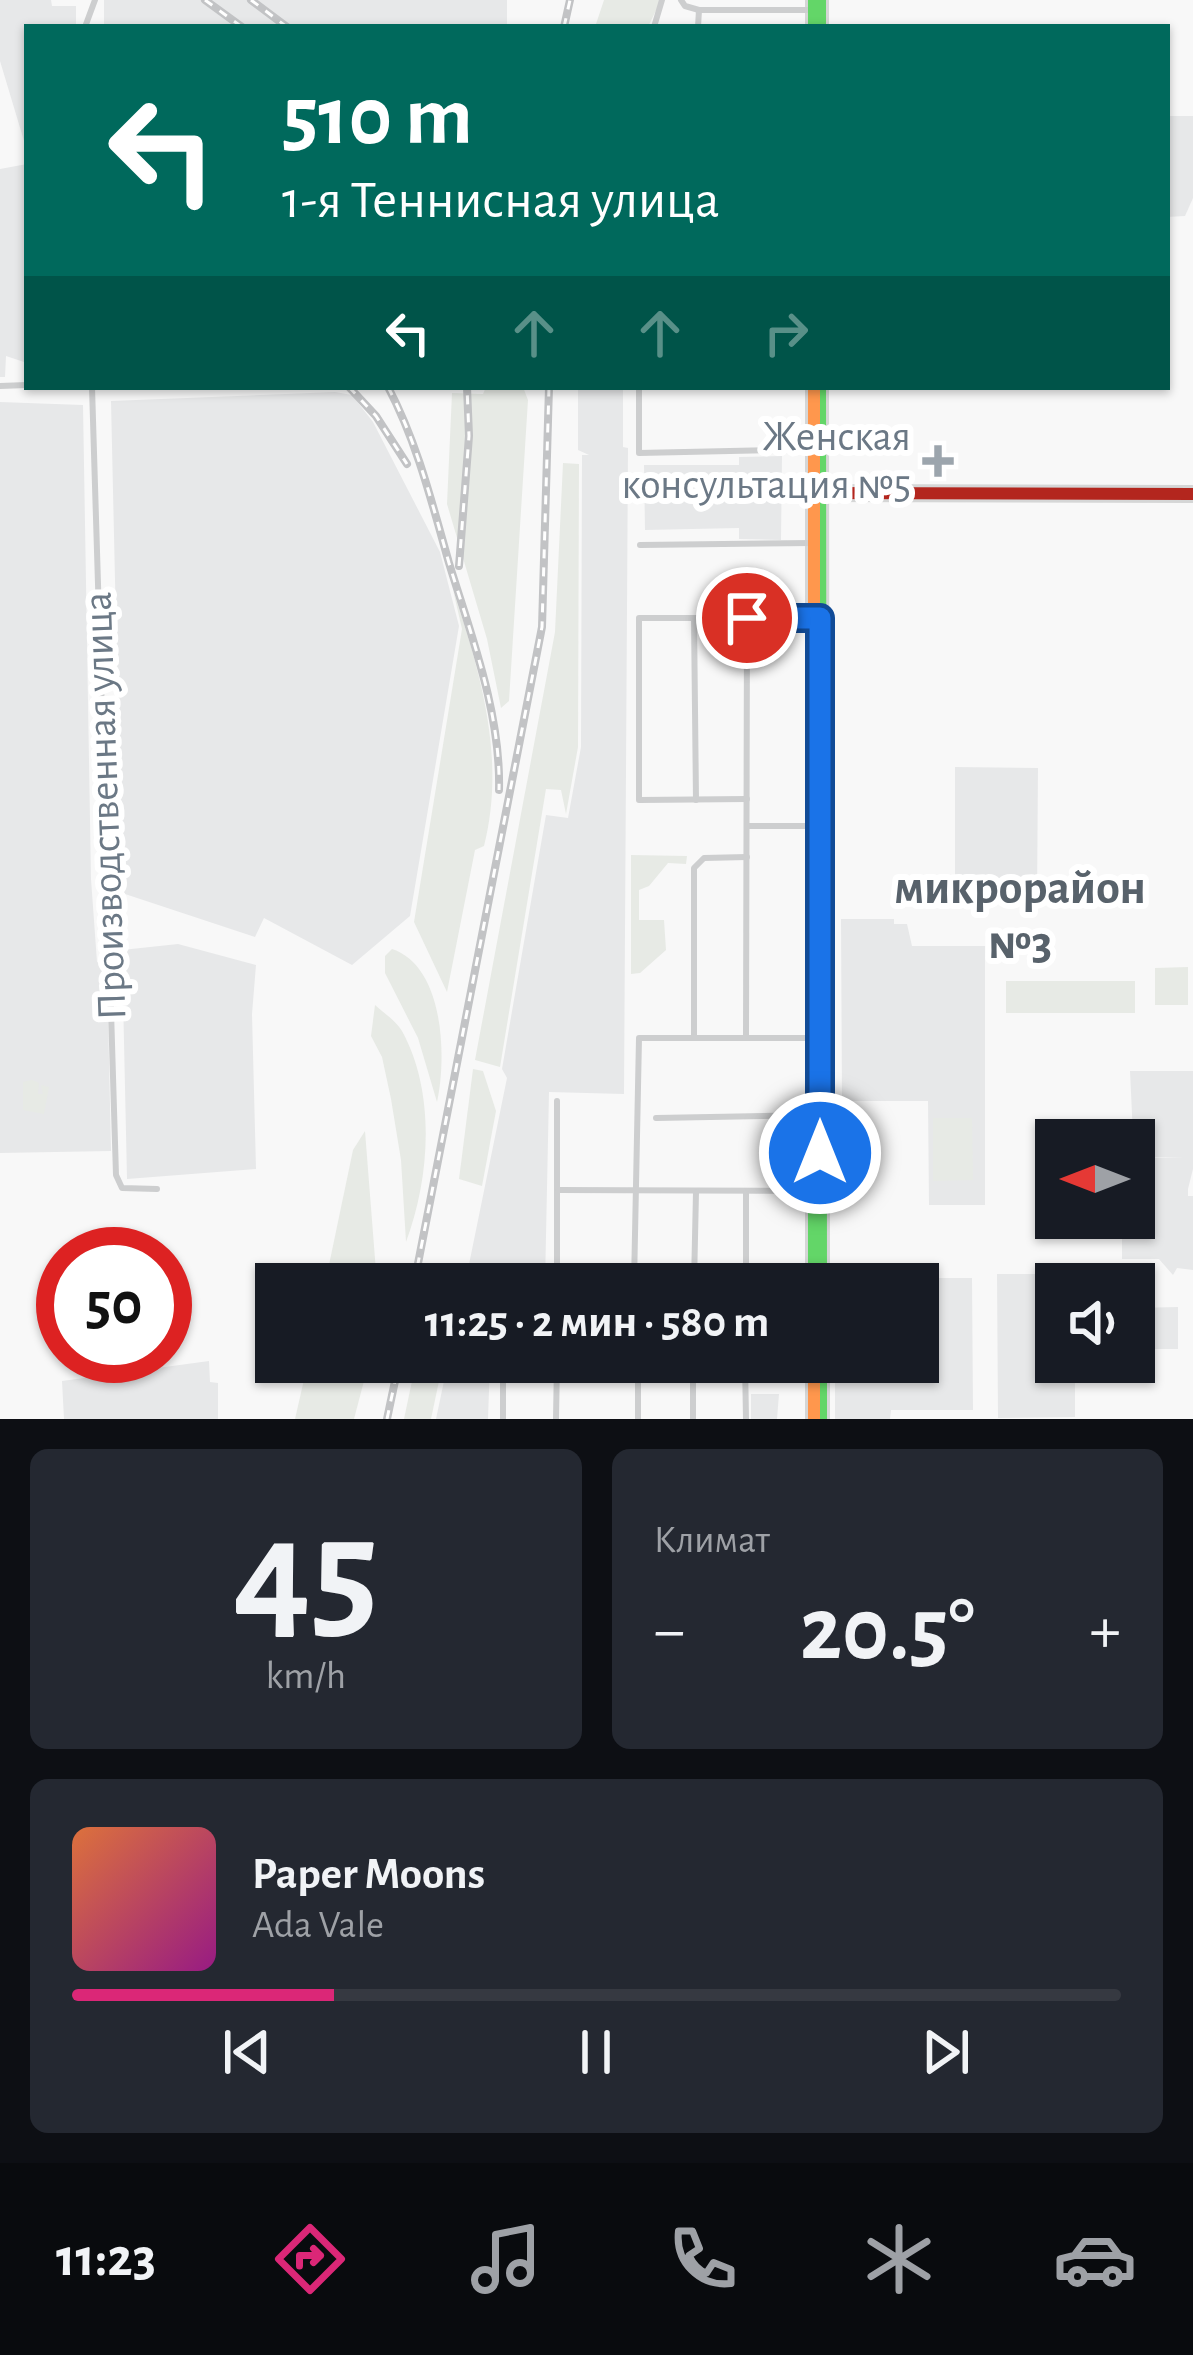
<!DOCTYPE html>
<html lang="ru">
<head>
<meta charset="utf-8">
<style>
  :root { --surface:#171b24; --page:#242831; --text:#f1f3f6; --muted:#9ea1a6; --line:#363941; --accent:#db2777 }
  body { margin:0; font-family:"Alegreya Sans",sans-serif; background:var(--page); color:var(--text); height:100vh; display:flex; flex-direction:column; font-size:45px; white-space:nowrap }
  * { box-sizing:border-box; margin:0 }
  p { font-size:39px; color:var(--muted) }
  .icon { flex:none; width:66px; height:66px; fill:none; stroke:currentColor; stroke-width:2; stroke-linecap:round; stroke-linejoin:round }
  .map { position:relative; height:1419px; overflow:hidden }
  .panel { display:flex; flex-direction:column; gap:30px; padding:30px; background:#0d0f14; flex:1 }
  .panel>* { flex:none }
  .top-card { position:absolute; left:24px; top:24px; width:1146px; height:366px; border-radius:0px; box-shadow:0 3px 9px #0004; background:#00695c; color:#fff; overflow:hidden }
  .needle { width:78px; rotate:270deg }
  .buttons { position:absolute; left:1035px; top:1119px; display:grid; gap:24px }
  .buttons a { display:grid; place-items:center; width:120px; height:120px; border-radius:0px; background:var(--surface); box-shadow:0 3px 9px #0004; font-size:60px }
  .speed { position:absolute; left:36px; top:1227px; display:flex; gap:24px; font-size:60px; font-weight:700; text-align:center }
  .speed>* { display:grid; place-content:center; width:156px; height:156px; border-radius:50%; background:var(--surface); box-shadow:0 3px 9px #0004; line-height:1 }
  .speed .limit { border:18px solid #d22; background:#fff; color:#111 }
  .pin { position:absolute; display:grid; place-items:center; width:102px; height:102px; color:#fff; margin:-51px; border:6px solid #fff; border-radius:50%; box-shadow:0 3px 12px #0007 }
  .me { position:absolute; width:132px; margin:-66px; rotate:0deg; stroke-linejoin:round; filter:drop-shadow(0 0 9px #0008) }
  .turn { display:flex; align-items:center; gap:42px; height:252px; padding:0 60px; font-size:54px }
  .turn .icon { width:156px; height:156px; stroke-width:2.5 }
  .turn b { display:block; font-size:84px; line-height:102px }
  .lanes { display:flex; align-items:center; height:114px; padding:0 60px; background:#0003; justify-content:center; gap:60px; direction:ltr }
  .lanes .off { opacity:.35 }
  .big { font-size:90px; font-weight:700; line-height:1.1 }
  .panel .widget { flex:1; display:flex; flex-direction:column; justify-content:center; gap:18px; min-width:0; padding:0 42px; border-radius:18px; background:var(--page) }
  .panel .dial { align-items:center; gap:0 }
  .dial b { font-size:156px; line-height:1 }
  .song { display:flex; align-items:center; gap:36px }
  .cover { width:144px; height:144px; border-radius:18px; background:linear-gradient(135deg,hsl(20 70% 55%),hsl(310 70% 35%)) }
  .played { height:12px; border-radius:6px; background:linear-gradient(90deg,var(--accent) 25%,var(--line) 25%) }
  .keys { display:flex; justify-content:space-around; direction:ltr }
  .heat { display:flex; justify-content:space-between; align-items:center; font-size:66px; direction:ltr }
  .panel .tiles { flex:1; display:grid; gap:30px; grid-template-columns:1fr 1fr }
  .widget:last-child { grid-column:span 2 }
  .trip { position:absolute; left:255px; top:1263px; width:684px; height:120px; border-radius:0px; background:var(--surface); box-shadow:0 3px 9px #0004; font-weight:700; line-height:120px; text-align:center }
  .menu { display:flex; height:192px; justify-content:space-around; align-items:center; background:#090b0e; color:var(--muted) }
  .menu .icon { width:84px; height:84px }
  .menu .active { color:var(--accent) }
  .menu b { font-size:54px; color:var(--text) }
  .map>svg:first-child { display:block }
  .built { fill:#e7e8e9 }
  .green { fill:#e7eae5 }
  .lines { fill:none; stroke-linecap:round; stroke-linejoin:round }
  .fast-casing { stroke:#d5d6d6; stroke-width:18 }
  .slow-casing { stroke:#d5d6d6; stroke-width:18 }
  .jam-casing { stroke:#d5d6d6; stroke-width:18 }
  .street { stroke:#cdcecf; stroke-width:6 }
  .fast { stroke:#63d668; stroke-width:12 }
  .slow { stroke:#ff974d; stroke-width:12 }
  .jam { stroke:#b3261e; stroke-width:12 }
  .rail-casing { stroke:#c2c3c5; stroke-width:8 }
  .rail { stroke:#fff; stroke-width:3; stroke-dasharray:9; stroke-linecap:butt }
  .route-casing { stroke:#114b97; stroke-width:30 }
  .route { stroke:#1a73e8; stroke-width:21 }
  .poi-dot { fill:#9ca5ad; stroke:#fff; stroke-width:4.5 }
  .labels { text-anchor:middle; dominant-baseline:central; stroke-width:12; stroke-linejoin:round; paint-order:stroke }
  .poi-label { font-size:42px; fill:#6b7885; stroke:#fff; text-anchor:end }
  .street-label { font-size:42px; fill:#6b7885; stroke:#fff }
  .quarter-label { font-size:48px; font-weight:bold; fill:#58626b; stroke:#fff }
</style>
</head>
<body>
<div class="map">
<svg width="1193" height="1419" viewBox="0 0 1193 1419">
  <rect width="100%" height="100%" fill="#f8f8f8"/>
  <g class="built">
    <path d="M0 0H51L52 6H76V27H27V151L0 61Z"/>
    <rect x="104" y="0" width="403" height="27"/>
    <path d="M1167 116H1193V198L1185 216 1167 217Z"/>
    <path d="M27 164V363L6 356 5 377H0V169Z"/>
    <path d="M578 387H623V447L628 448 624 1094 549 1092 545 1284H465L507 1078 502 1069 546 815 568 818 581 747 582 455H589L578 450Z"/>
    <path d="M335 392 352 395 373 422 440 552 459 626 410 916 352 965 264 918 255 937 122 893 111 401Z"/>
    <path d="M0 402 83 405 91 879 97 962 107 968 111 1151 0 1153Z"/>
    <path d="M782 456 781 540 739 539V528L645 530 644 465H739V457Z"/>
    <path d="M955 767 1038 768 1037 902H955Z"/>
    <path d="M841 919H894V924H907L912 946H985V1205H929L928 1101H842Z"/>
    <path d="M178 944 256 965 252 1014 256 1169 127 1179 122 950Z"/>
    <path d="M1130 1071H1193V1169L1188 1189V1196H1193V1270L1177 1268 1173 1275 1159 1259H1122V1218H1134V1173H1146V1158L1184 1157H1134Z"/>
    <path d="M997 1274H1074V1284H1056V1362H1075V1417L998 1418Z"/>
    <path d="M835 1278H972L973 1410H891L890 1419H835V1362H918V1284H835Z"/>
    <path d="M1178 1307V1349H1134V1308Z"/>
    <path d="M209 1361 210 1382 218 1383V1419H64L62 1381Z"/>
    <path d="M448 1362H490L488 1419H436Z"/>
    <path d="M751 1394H779L777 1419H751Z"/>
  </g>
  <g class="green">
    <path d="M604 0H661L648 27H595Z"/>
    <path d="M486 387H523L528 400 509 701 501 708 487 639 447 504 452 393 483 394Z"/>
    <path d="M563 463 579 464 578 747 566 814 561 790 546 789 500 1067 475 1060 555 632Z"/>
    <path d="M453 590C481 674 506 759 484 846L475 850 447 992 414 922 462 629Z"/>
    <path d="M631 855 687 856 686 864 668 863 649 886 639 890V920H664L666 950 640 973 631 974Z"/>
    <path d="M392 949C444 966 447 1057 437 1102L418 1038 385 973V956Z"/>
    <path d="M1188 967V1005H1155V968Z"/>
    <rect x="1006" y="981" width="129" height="32"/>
    <path d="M375 1005C384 1013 396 1021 402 1031 436 1093 430 1178 406 1242L401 1160 391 1099 382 1057 371 1036Z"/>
    <path d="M473 1069 483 1071 496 1111 482 1186 459 1179Z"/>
    <path d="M32 1080 39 1083 38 1094H43L41 1085 49 1087 44 1114 23 1110V1082Z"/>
    <path d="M933 1118H972L973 1180 933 1181Z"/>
    <path d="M365 1131 377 1284H325L353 1150Z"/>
    <path d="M308 1362H369L354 1419H295Z"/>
    <path d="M416 1362H443L431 1419H404Z"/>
  </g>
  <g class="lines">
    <defs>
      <g id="fast">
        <path d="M814 0V27"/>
        <path d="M820 0V27"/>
        <path d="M820 387 821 1284"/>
        <path d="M814 632V1284"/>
        <path d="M821 1362V1419"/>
      </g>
      <g id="slow">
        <path d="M814 387V632"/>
        <path d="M814 1362V1419"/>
      </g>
      <path id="jam" d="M815 493 1193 494"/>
    </defs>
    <use href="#fast" class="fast-casing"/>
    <use href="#slow" class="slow-casing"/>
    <use href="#jam" class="jam-casing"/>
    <g class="street">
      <path d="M681 0 685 6 699 10H814"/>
      <path d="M85 27 95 0"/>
      <path d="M654 27 662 0"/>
      <path d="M698 27 699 10"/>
      <path d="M0 386 27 385"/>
      <path d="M92 387 116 1175 122 1188 157 1189"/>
      <path d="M639 387V453L813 449"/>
      <path d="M640 545 813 543"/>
      <path d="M694 618 696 800"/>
      <path d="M747 799 639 800V618H813"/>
      <path d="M747 826H813"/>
      <path d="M694 1038V868L704 858 747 857"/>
      <path d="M746 1038 747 618"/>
      <path d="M557 1101V1284"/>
      <path d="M656 1118 814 1115"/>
      <path d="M558 1190 814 1191"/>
      <path d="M634 1284 639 1038H814"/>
      <path d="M694 1284 696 1192"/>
      <path d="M746 1284V1192"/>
      <path d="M693 1362V1419"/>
      <path d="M745 1362 746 1419"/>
      <path d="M639 1368 814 1370"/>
      <path d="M503 1419V1362"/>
      <path d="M556 1419 557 1362"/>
      <path d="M638 1419V1362"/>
    </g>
    <use href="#fast" class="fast"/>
    <use href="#slow" class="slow"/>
    <use href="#jam" class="jam"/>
    <defs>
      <g id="rail">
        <path d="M205 0 242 27"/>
        <path d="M251 0 287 27"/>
        <path d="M564 27 570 0"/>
        <path d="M349 387 376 416 407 464"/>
        <path d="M388 387C417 442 432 503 449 563 471 635 501 713 499 790"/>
        <path d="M459 566 469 436 467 387"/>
        <path d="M414 1284 542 627 549 387"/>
        <path d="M387 1419 399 1362"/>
      </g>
    </defs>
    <use href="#rail" class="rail-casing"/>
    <use href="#rail" class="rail"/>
  </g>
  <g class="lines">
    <defs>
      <path id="route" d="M747 618H820V1153"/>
    </defs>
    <use href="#route" class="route-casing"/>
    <use href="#route" class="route"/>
  </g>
  <path class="poi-dot" d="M932 443h12v12h12v12h-12v12h-12v-12h-12v-12h12z"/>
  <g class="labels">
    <g class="poi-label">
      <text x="911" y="437">Женская<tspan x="911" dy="48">консультация №5</tspan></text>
    </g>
    <g class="street-label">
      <text transform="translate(105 806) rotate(-92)">Производственная улица</text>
    </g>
    <g class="quarter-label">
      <text x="1020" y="889">микрорайон<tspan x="1020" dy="55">№3</tspan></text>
    </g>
  </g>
</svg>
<div class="buttons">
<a><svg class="needle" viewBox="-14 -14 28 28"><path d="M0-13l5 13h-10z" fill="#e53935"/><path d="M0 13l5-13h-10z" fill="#9ea1a6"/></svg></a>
<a><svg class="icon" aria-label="sound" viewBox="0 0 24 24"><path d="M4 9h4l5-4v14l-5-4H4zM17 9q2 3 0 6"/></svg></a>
</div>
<div class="speed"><div class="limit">50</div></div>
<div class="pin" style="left:747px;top:618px;background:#d93025"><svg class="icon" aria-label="arrive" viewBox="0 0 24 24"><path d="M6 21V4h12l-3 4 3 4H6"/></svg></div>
<svg class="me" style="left:820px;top:1153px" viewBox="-20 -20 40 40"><circle r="17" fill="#1a73e8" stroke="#fff" stroke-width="3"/><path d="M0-11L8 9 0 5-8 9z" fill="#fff"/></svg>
<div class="trip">11:25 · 2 мин · 580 m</div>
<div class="top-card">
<div class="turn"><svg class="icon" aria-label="left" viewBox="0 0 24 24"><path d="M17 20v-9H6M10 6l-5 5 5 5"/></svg><div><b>510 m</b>1-я Теннисная улица</div></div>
<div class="lanes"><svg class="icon" aria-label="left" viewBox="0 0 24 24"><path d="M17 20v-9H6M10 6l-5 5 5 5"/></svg><svg class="icon off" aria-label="ahead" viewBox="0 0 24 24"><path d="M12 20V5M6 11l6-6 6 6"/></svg><svg class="icon off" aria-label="ahead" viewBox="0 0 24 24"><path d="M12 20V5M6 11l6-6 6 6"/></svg><svg class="icon off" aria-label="right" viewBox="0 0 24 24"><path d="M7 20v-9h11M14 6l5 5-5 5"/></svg></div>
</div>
</div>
<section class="panel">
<div class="tiles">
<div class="widget dial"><b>45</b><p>km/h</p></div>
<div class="widget"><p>Климат</p>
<div class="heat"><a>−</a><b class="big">20.5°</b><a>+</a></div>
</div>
<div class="widget">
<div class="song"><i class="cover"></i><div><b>Paper Moons</b><p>Ada Vale</p></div></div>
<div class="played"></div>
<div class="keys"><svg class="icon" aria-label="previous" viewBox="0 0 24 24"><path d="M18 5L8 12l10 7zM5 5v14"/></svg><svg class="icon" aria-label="pause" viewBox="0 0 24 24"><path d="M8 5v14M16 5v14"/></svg><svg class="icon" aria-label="next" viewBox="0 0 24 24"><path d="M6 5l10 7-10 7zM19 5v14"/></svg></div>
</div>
</div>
</section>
<nav class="menu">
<b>11:23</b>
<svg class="icon active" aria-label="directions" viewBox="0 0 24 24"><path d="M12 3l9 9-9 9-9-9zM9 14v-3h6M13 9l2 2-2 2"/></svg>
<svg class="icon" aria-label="music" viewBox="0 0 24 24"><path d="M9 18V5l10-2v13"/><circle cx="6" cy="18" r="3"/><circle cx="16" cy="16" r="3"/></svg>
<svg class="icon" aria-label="phone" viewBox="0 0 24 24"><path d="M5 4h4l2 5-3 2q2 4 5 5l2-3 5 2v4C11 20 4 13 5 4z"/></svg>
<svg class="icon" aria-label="climate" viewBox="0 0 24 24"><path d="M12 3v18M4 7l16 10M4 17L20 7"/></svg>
<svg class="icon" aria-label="car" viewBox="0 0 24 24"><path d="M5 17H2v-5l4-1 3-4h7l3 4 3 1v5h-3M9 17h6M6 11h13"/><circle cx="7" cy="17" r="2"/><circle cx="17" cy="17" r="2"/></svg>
</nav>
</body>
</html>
